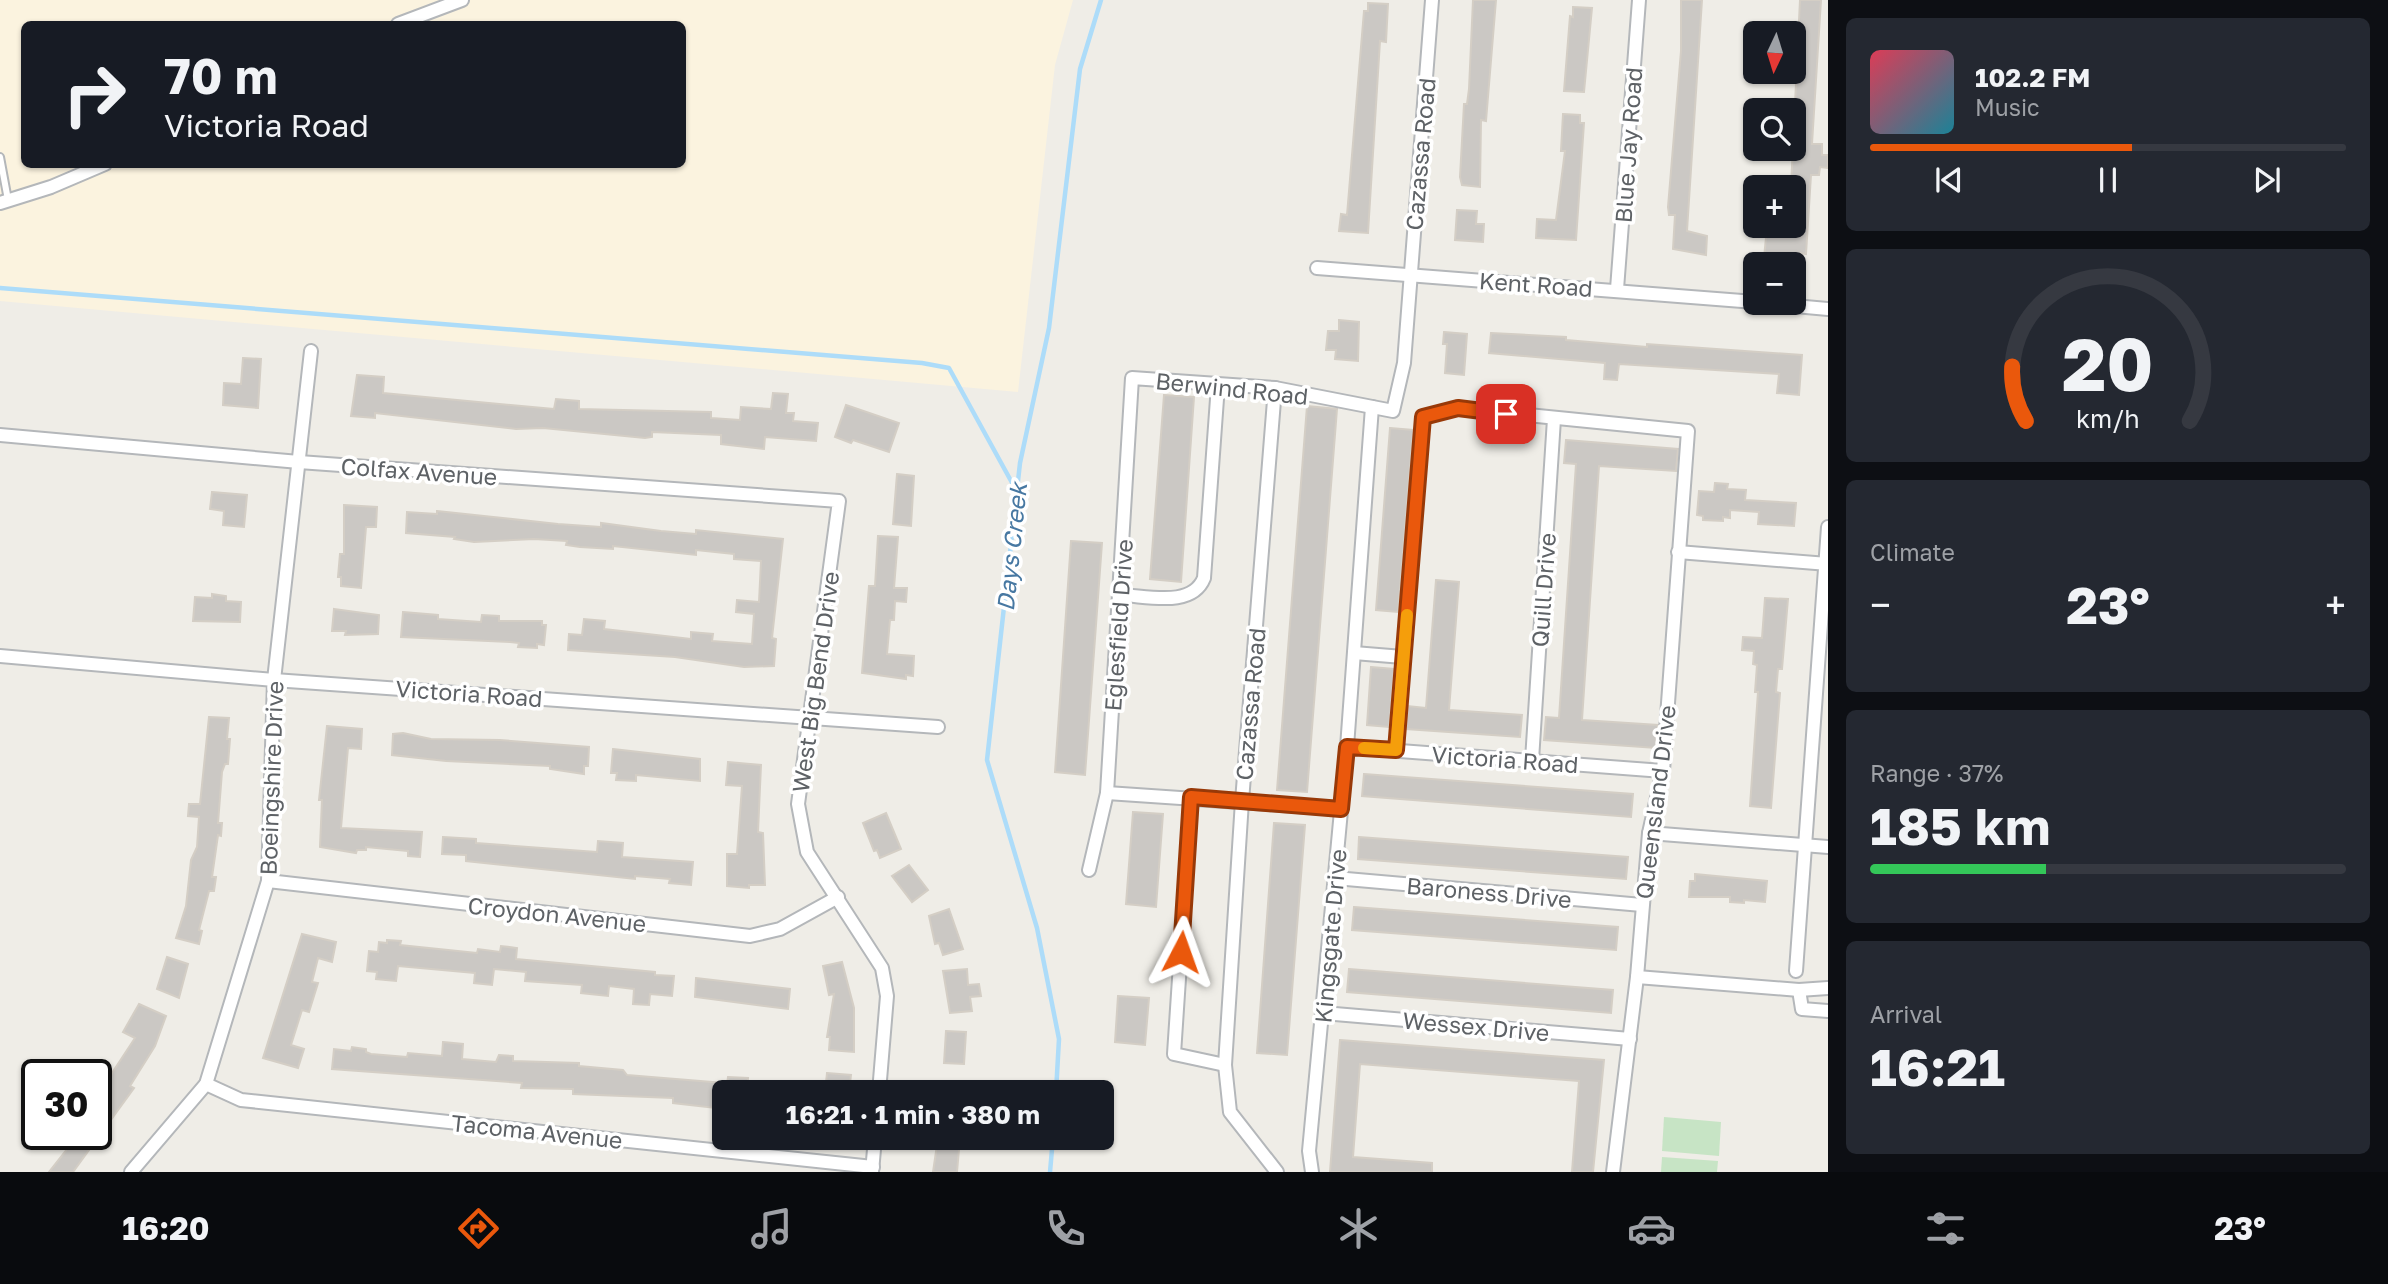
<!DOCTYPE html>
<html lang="en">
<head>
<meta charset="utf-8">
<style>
  :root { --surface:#171b24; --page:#242831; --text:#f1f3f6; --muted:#9ea1a6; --line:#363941; --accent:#ea580c }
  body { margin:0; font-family:"Golos Text",sans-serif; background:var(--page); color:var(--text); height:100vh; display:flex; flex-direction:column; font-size:26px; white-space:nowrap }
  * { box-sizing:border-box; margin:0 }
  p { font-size:23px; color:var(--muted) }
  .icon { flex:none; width:38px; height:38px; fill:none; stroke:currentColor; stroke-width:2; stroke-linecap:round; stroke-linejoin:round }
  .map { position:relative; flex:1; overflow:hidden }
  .details { display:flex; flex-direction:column; gap:18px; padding:18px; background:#0d0f14; width:560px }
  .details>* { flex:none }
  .guide { position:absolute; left:21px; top:21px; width:665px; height:147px; border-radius:10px; box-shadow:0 2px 5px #0004; background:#171b24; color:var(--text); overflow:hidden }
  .needle { width:46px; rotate:184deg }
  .buttons { position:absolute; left:1743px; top:21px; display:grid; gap:14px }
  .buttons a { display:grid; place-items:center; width:63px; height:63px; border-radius:10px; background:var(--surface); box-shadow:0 2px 5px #0004; font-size:35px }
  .speed { position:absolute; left:21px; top:1059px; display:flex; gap:14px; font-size:35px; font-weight:700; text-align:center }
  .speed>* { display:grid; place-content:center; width:91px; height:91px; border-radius:50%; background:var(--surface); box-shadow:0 2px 5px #0004; line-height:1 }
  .speed .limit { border:4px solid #111; border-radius:10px; background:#fff; color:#111 }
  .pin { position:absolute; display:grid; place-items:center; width:60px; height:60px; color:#fff; margin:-30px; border-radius:14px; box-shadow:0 4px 10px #0006 }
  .me { position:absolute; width:77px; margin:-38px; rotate:4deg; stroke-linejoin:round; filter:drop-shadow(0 0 5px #0008) }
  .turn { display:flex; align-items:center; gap:24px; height:147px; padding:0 28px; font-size:32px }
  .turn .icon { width:91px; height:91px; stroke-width:2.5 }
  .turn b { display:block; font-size:49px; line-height:60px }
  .big { font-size:52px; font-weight:700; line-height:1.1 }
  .details .tile { flex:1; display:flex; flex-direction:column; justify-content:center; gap:10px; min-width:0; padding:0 24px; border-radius:10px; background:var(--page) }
  .details .dial { align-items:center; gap:0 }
  .dial svg { height:182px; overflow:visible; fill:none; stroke:var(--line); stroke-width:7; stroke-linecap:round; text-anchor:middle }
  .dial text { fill:var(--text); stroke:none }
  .song { display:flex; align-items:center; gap:21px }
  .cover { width:84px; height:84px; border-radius:10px; background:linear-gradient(135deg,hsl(350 70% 55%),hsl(190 70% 35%)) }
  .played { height:7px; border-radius:4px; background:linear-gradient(90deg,var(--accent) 55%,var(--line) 55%) }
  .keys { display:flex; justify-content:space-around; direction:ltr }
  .heat { display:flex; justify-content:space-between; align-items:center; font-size:38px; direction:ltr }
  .charge { height:10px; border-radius:5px; background:linear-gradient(90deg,#34c759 37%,var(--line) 0) }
  .trip { position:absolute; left:712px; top:1080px; width:402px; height:70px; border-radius:10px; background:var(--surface); box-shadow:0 2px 5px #0004; font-weight:700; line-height:70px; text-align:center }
  .dock { display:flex; height:112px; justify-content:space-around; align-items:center; background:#090b0e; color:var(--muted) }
  .dock .icon { width:49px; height:49px }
  .dock .selected { color:var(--accent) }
  .dock b { font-size:32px; color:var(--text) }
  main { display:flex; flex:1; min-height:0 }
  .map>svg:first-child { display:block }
  .commercial { fill:#fbf3df; fill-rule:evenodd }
  .green { fill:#c7e4c5 }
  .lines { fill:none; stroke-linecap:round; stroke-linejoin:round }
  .stream { stroke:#addcf9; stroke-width:4.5 }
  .building { fill:#cbc8c4; stroke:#d4cec5; stroke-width:2 }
  .lane-casing { stroke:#b4b7ba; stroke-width:10 }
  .street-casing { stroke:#b4b7ba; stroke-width:16 }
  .lane { stroke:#fff; stroke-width:6 }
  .street { stroke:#fff; stroke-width:12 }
  .route-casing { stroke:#983908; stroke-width:18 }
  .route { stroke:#ea580c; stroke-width:12 }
  .slow { stroke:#f59e0b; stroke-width:12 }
  .labels { text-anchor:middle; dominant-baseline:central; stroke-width:7; stroke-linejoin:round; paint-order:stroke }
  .street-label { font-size:23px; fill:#5e6266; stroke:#fff }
  .water-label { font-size:24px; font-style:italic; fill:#4778a2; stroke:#fff }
</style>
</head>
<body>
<main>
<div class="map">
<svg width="1828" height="1172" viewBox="0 0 1828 1172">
  <rect width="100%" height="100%" fill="#efede7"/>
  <path class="commercial" d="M0 0H1073L1055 65 1018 392 0 301ZM24 24H682V164H24Z"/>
  <g class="green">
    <path d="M1664 1117 1721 1122 1719 1156 1662 1151Z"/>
    <path d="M1662 1157 1718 1161 1717 1172H1661Z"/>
  </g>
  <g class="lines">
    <g class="stream">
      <path d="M0 288 922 363 949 368 1016 490"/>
      <path d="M1056 1092 1059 1039 1037 928 987 760 1020 463 1049 328 1080 69 1101 0"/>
      <path d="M1050 1172 1053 1138"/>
    </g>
  </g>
  <g class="building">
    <path d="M1473 0H1496L1486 121 1481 120 1480 187 1462 185 1460 177 1464 104H1467L1469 89Z"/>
    <path d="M1681 0H1702L1687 231 1707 236 1706 255 1673 249 1675 215H1669L1668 207 1681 51Z"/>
    <path d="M1800 0H1821L1812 144H1822V155H1828V168L1820 167 1819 175H1811L1806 254 1800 253V261L1764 258 1767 227 1794 229 1791 187Z"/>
    <path d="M1368 3 1388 4 1386 42 1380 41 1368 233 1339 231 1341 214 1347 215 1364 11H1368Z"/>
    <path d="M1573 7 1592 8 1584 92 1564 91 1570 16 1573 17Z"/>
    <path d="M1563 114 1580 115V123H1584L1576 240 1536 238 1537 219 1556 220 1565 151H1561Z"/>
    <path d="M1457 210 1477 211 1476 224H1484L1483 242 1455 240Z"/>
    <path d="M1339 320 1359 322 1358 361 1335 359 1336 350H1326L1328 331H1339Z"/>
    <path d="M1444 332 1467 334 1464 375 1445 373 1447 344H1443Z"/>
    <path d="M1491 333 1566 337V340L1613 344 1647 347V344L1802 355 1799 395 1777 393 1779 374 1619 364 1617 380 1604 379 1605 363 1489 353Z"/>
    <path d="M243 358 261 359 258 408 223 405 224 383 241 384Z"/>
    <path d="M357 375 384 377 383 393 554 409 556 399 579 401V409L711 412V418L740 420 741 407 771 409 773 393 788 394 786 413H794L793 421 818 423 816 441 765 437 764 449 721 444V435L652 432V437L645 438 543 428 516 429 375 413V418L351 416Z"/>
    <path d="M1164 395 1194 397 1181 582 1150 579Z"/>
    <path d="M846 405 899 423 889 452 853 440 851 443 835 437Z"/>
    <path d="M1307 406 1337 409 1307 792 1277 790Z"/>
    <path d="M1390 428 1413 430 1398 612 1376 610Z"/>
    <path d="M1566 440 1678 449 1676 471 1599 466 1582 720 1658 725 1656 748 1544 740 1546 717 1559 718 1576 464 1564 463Z"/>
    <path d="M897 474 914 476 911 526 893 524Z"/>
    <path d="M1715 483 1728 484 1727 489 1746 490 1745 500 1796 503 1794 526 1758 524 1759 512 1730 510V518L1723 517V521L1703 520V516L1697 515 1699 491 1714 492Z"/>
    <path d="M212 492 247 495 244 527 223 525 224 511 210 509Z"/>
    <path d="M344 505 377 507 376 527H366L361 588 341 586V577H338L340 554H344Z"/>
    <path d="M437 511 558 524 601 527V523L661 531 696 534V530L783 539 772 638 776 639 774 666 744 667 675 657 568 650 569 634 582 635 584 619 605 621 604 629 691 639V632L713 634 712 641 752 644 754 614 736 612 737 600 759 602 761 561 734 559V554L696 550V555L613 546V549L580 547 566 545 567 541 534 539 474 542 454 539 455 537 406 533 407 512 437 514Z"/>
    <path d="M878 536 898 537 894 588H907L906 602 895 601 894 620H890L887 654 914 656 913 676 906 675V679L862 673 869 586H875Z"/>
    <path d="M1071 541 1102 543 1085 775 1055 772Z"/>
    <path d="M1436 580 1459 582 1449 710 1522 715 1520 737 1406 729 1408 706 1426 708Z"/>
    <path d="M212 594 226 596V601L241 602 240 622 193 621 195 597 212 598Z"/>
    <path d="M1765 598 1788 599 1782 669H1778L1776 692 1780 693 1771 808 1750 806 1758 692H1755L1757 665 1753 664 1754 651 1742 650 1743 637 1762 638Z"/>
    <path d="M334 609 379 615 378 634 345 635 346 631H332Z"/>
    <path d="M403 612 438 615V619L481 622 482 615 499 616V621H542V625H546L544 645 537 644V648L518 647 519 643 510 642 401 637Z"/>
    <path d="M1371 667 1394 669 1389 727 1367 725Z"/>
    <path d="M209 717 229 718 227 739H230L228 764H225L222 772 218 823H222L221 836 218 835 212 877H216L214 891H209L199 930 202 931 199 944 176 938 186 906 191 860 197 847 199 817 188 816 189 804H200Z"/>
    <path d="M327 726 362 729 361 749 348 748 341 828 422 832 420 857 408 856V851L366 847V850H357L356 853 320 847 322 800H319Z"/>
    <path d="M403 733 431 739 500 740 589 747 588 766H584V774L550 769V766L446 761 392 755 393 734Z"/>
    <path d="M613 749 700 759V781L636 775V781L616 780 617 773H611Z"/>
    <path d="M728 762 761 765 758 832 763 833 765 885H749V888L727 886V854H737L742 786 726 785Z"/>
    <path d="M1364 774 1633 794 1631 817 1362 796Z"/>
    <path d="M1133 812 1163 814 1156 907 1126 904Z"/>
    <path d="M886 813 901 849 880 858 877 850 874 851 863 823Z"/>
    <path d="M1274 823 1305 825 1287 1055 1257 1053Z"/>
    <path d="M443 837 476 839V843L597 852 598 841 623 843 622 857 693 862 691 885 669 883 670 879 635 876V879L466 861V855L442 854Z"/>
    <path d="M1359 837 1628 857 1626 879 1358 859Z"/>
    <path d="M909 865 928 890 912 902 892 876Z"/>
    <path d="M1695 874 1767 881 1765 902 1744 900V903L1730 902V897H1689L1690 881H1695Z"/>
    <path d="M1354 907 1618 927 1616 950 1352 930Z"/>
    <path d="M949 909 963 949 943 955 939 943 935 944 929 916Z"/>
    <path d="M302 934 336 942 332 962 318 958 312 982 318 983 309 1012 302 1010 291 1045 304 1049 298 1068 263 1058Z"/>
    <path d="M387 940 401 941 400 945 477 953 478 949 500 952 501 946 517 948 516 959 655 972V975L674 976 672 996 650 994 649 1005 633 1004 634 989 609 986 608 996 581 993 582 985 525 981 526 972 494 969 492 985 474 983 475 973 398 966 396 981 376 979 377 972 367 971 369 951 378 952 379 942 387 943Z"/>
    <path d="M167 957 188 964 179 998 157 989Z"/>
    <path d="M842 962 854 1008V1052L829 1050 830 1037H827L834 994 829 995 823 966Z"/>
    <path d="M967 969 968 985 979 984 981 996 970 997 972 1011 950 1013 943 971Z"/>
    <path d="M1349 969 1613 990 1611 1013 1347 992Z"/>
    <path d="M696 978 790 989 788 1009 695 997Z"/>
    <path d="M1118 996 1149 998 1145 1045 1115 1042Z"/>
    <path d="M139 1004 166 1016 155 1046 130 1086 134 1088 73 1172H49L79 1134H96V1110L110 1092 105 1089 112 1073 135 1038 123 1032Z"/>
    <path d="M946 1031 966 1032 964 1064 944 1063Z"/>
    <path d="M1340 1040 1604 1060 1593 1172H1572L1579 1081 1360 1064 1353 1157 1432 1163V1172H1330Z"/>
    <path d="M443 1042 463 1044 462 1059 496 1062 499 1055 513 1056V1061L579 1063V1066L623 1070 627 1075 724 1083V1109L673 1103V1098L573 1094V1089L521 1088 522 1083 332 1069 334 1049 351 1051 352 1047 366 1049V1052L371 1054 407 1057 408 1053 442 1056Z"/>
    <path d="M827 1073 851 1075 849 1092H825Z"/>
    <path d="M728 1077 748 1078 747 1092H726Z"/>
    <path d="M938 1138H960L957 1172H933Z"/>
  </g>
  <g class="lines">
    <defs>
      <path id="lane" d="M0 157 8 200"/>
      <g id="street">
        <path d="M398 24 462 0"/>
        <path d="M0 203 51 187 105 164"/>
        <path d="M1317 268 1755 302"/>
        <path d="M1617 289 1639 0"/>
        <path d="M1761 303 1828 309"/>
        <path d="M1275 388 1242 801 1225 1065 1230 1112 1277 1172"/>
        <path d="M0 435 299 462 839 501 798 804 807 852 882 968 887 996 879 1092"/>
        <path d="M1678 552 1828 564"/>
        <path d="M1121 595C1148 596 1192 608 1204 578L1218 385"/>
        <path d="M1354 653 1403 657"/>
        <path d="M0 656 274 680 938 727"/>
        <path d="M1347 747 1663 771"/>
        <path d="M1396 750 1423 417 1458 408 1688 431 1663 771 1649 833 1637 977 1613 1172"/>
        <path d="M1532 760 1554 419"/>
        <path d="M1107 793 1341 809"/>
        <path d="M1191 798 1174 1054 1225 1065"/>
        <path d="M1649 833 1828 847"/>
        <path d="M1089 870 1107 793 1132 378 1275 388 1393 411 1404 363 1432 0"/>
        <path d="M1335 878 1642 905"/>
        <path d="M268 881 750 936 780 929 838 897"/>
        <path d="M1796 971 1828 527"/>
        <path d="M1637 977 1799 990 1828 988"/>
        <path d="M1799 990 1802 1009 1828 1011"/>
        <path d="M1323 1013 1630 1039"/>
        <path d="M206 1084 241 1100 873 1167"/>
        <path d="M131 1172 206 1084 268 881 274 680 311 351"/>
        <path d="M872 1172 875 1138"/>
        <path d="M1312 1172 1309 1151 1347 747 1372 407"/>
      </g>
    </defs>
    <use href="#lane" class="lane-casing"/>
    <use href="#street" class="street-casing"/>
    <use href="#lane" class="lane"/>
    <use href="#street" class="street"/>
  </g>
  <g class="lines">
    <defs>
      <path id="route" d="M1181 952 1191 797 1341 809 1347 747 1396 750 1423 417 1458 408 1506 414"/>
    </defs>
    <use href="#route" class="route-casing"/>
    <use href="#route" class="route"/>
    <path class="slow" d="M1364 748 1396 750 1407 615"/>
  </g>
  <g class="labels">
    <g class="street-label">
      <text transform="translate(1628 145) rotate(-86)">Blue Jay Road</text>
      <text transform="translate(1420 154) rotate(-85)">Cazassa Road</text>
      <text transform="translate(1536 284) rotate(4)">Kent Road</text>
      <text transform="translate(1232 388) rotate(6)">Berwind Road</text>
      <text transform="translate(419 471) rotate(4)">Colfax Avenue</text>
      <text transform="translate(1543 590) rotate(-86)">Quill Drive</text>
      <text transform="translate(1118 625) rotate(-86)">Eglesfield Drive</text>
      <text transform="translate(815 682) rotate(-82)">West Big Bend Drive</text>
      <text transform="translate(469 693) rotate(4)">Victoria Road</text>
      <text transform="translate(1250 704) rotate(-85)">Cazassa Road</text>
      <text transform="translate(1505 759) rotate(4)">Victoria Road</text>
      <text transform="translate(271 778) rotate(-88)">Boeingshire Drive</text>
      <text transform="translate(1655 802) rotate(-83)">Queensland Drive</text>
      <text transform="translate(1489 892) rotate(5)">Baroness Drive</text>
      <text transform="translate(557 914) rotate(6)">Croydon Avenue</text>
      <text transform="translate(1330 936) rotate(-85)">Kingsgate Drive</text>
      <text transform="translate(1476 1026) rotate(5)">Wessex Drive</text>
      <text transform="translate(537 1131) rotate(6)">Tacoma Avenue</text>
    </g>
    <g class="water-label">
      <text transform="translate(1011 547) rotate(-84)">Days Creek</text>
    </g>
  </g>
</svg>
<div class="buttons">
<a><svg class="needle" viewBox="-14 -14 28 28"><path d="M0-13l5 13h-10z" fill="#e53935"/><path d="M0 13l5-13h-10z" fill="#9ea1a6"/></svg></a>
<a><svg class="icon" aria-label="search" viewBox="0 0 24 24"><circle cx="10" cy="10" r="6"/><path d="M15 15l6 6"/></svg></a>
<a>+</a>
<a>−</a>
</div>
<div class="speed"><div class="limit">30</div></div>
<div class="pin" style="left:1506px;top:414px;background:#d93025"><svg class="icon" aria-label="arrive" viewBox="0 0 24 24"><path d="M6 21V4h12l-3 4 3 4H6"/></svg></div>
<svg class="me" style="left:1181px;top:952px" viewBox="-20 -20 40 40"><path d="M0-17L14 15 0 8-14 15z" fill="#ea580c" stroke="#fff" stroke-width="4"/></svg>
<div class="trip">16:21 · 1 min · 380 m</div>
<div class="guide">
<div class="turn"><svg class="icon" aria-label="right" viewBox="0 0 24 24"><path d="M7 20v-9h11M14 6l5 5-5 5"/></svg><div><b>70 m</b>Victoria Road</div></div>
</div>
</div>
<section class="details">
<div class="tile">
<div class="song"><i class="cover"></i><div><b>102.2 FM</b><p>Music</p></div></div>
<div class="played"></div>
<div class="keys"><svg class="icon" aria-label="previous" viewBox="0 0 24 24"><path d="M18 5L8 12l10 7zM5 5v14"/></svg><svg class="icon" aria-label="pause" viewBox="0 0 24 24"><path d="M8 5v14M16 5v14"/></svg><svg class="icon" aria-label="next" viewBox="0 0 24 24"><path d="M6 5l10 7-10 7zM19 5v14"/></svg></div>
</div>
<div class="tile dial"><svg viewBox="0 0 100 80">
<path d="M14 69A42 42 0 1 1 86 69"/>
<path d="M14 69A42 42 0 0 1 8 45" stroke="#ea580c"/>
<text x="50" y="56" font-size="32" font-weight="700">20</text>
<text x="50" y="72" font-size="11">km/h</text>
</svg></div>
<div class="tile"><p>Climate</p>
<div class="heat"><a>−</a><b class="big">23°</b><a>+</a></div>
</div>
<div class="tile"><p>Range · 37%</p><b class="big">185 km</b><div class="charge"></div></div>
<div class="tile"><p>Arrival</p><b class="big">16:21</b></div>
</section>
</main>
<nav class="dock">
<b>16:20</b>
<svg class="icon selected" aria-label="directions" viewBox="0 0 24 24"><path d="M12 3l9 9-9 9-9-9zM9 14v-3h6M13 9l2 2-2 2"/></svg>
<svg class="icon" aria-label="music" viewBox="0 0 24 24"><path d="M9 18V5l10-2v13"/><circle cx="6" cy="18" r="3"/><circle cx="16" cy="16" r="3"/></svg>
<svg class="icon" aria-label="phone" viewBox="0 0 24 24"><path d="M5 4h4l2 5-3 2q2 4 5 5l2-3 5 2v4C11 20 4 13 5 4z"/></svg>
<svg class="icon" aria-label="climate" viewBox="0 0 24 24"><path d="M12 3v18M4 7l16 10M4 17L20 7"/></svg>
<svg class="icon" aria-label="car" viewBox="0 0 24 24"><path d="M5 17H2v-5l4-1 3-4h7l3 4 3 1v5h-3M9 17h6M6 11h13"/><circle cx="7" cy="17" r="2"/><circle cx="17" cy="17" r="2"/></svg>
<svg class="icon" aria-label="filters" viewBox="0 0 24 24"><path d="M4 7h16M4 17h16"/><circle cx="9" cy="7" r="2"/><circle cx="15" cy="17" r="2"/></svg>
<b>23°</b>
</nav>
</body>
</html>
